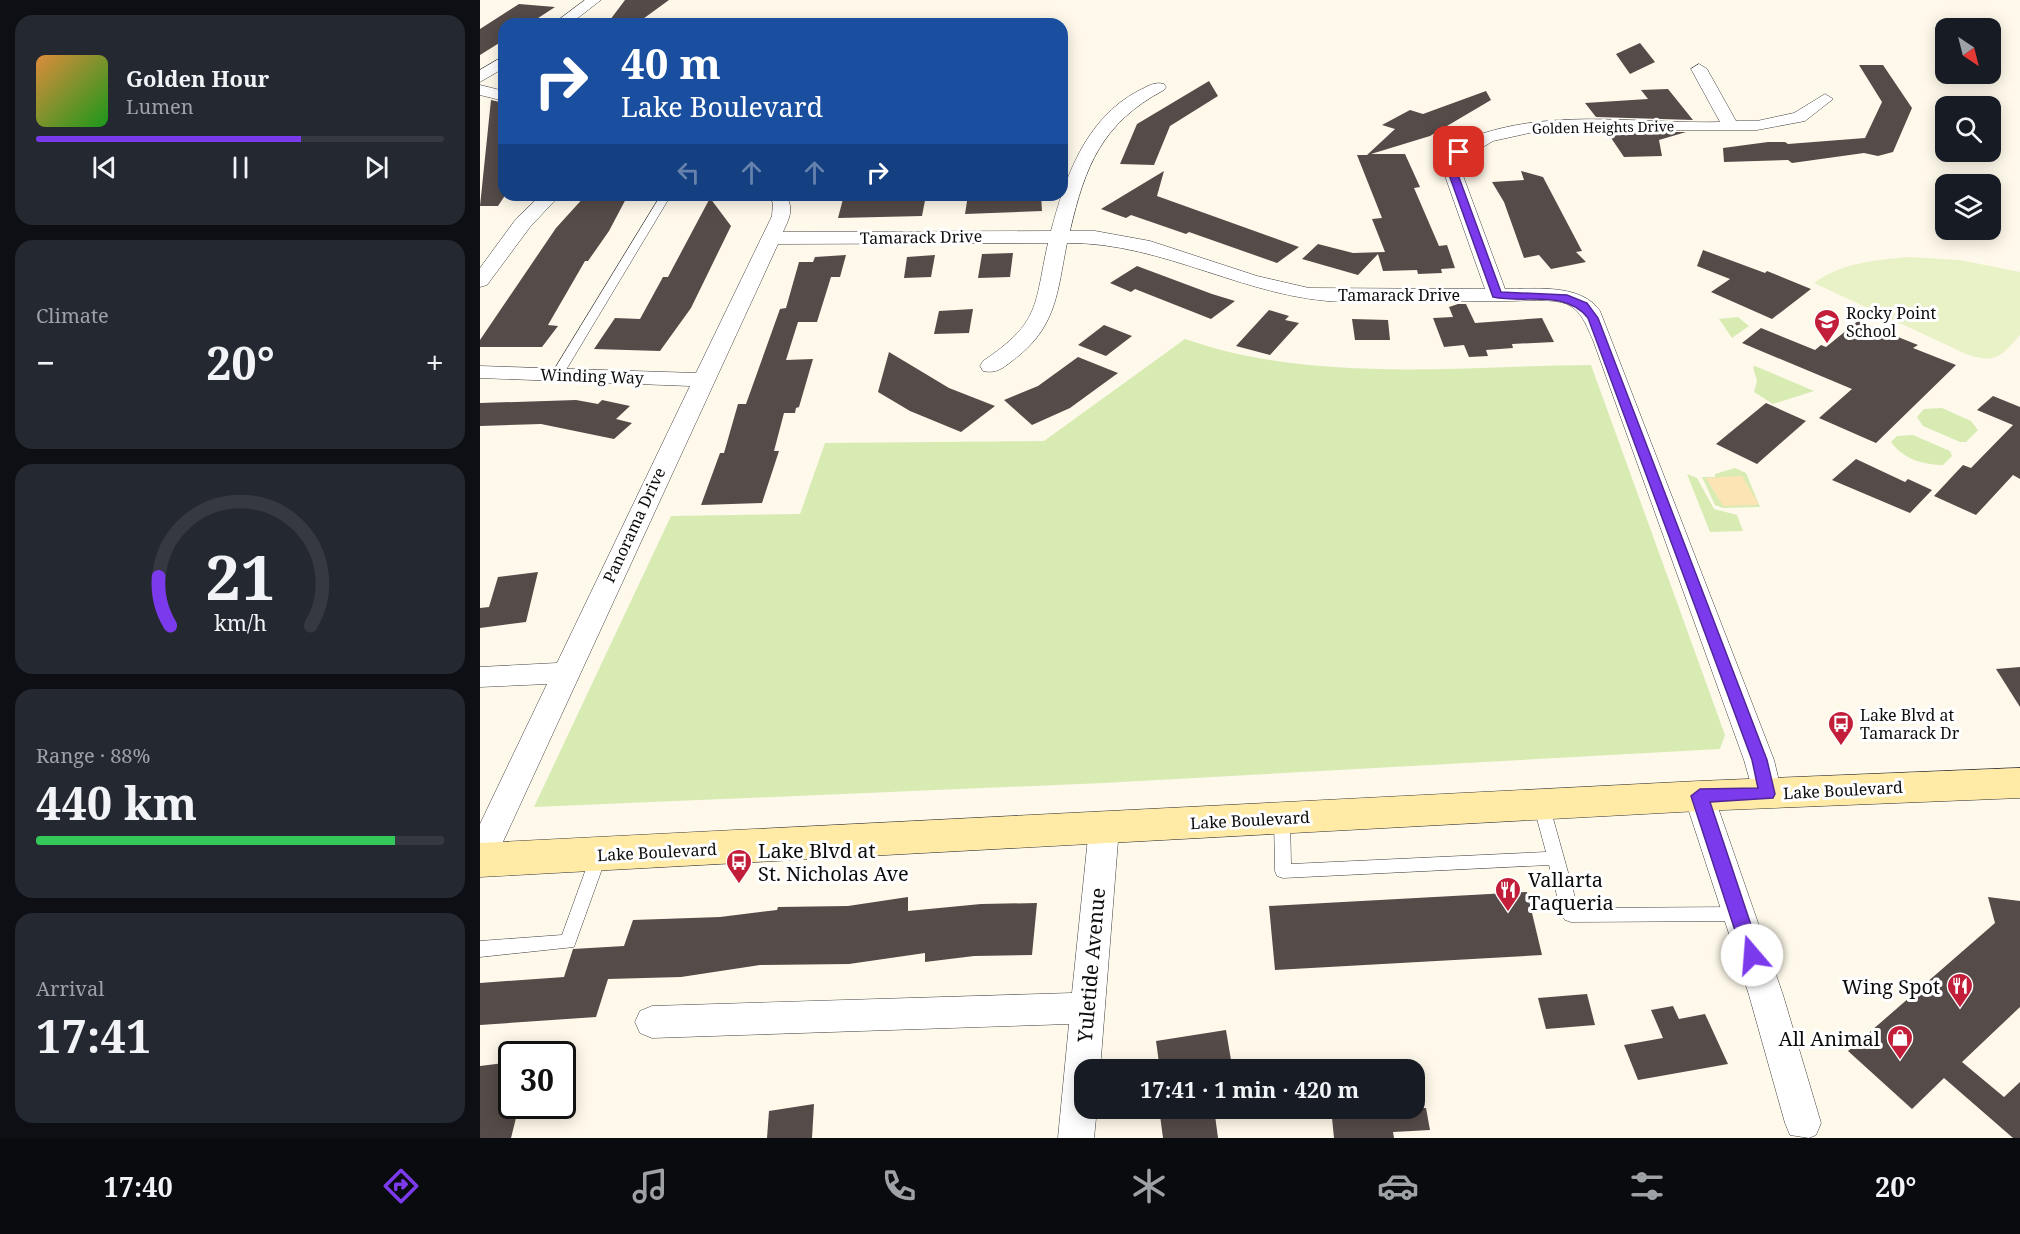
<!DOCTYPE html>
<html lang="en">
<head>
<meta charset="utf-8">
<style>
  :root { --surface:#171b24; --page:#242831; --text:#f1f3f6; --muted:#9ea1a6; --line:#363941; --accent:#7c3aed }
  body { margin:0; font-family:"Noto Serif",serif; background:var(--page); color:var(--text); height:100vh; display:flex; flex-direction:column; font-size:22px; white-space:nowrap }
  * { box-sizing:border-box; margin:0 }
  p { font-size:20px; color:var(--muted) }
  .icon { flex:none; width:33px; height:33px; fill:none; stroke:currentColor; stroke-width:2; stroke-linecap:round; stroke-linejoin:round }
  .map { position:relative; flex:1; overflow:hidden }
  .details { display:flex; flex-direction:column; gap:15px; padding:15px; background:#0d0f14; width:480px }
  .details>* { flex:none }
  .guide { position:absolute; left:18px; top:18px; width:570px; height:183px; border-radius:18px; box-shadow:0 3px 15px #0003; background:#1a4fa0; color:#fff; overflow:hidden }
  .needle { width:39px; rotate:145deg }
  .fabs { position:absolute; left:1455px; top:18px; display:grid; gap:12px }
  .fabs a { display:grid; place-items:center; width:66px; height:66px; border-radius:12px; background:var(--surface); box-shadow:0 3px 15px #0003; font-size:30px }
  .speed { position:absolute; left:18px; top:1041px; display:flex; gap:12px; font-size:30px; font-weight:700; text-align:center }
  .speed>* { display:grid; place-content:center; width:78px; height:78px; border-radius:50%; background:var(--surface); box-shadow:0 3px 15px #0003; line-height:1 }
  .speed .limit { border:3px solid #111; border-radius:9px; background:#fff; color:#111 }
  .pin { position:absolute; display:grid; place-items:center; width:51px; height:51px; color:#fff; margin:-26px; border-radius:12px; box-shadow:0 3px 9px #0006 }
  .me { position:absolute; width:66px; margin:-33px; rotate:342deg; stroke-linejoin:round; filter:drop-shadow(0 0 4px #0008) }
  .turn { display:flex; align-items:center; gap:21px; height:126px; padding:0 24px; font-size:27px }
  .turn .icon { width:78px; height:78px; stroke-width:2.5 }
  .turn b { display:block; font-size:42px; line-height:51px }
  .lanes { display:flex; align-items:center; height:57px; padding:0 24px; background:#0003; justify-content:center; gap:30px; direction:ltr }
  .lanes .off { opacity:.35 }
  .big { font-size:45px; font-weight:700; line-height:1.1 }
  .details .widget { flex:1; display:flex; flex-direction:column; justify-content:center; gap:9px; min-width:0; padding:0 21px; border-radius:18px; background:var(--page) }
  .details .dial { align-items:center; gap:0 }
  .dial svg { height:156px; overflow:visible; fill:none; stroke:var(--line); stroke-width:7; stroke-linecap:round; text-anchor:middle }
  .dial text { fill:var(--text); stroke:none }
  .song { display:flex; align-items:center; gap:18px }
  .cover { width:72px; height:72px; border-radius:9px; background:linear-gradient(135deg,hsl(30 70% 55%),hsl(120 70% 35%)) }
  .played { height:6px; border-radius:3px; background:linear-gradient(90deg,var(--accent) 65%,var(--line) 65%) }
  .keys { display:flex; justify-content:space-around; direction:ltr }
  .heat { display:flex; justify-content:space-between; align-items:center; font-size:33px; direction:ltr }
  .charge { height:9px; border-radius:4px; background:linear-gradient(90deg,#34c759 88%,var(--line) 0) }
  .trip { position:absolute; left:594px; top:1059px; width:351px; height:60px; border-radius:18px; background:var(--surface); box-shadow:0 3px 15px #0003; font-weight:700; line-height:60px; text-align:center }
  .dock { display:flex; height:96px; justify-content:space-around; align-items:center; background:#090b0e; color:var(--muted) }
  .dock .icon { width:42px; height:42px }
  .dock .active { color:var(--accent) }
  .dock b { font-size:27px; color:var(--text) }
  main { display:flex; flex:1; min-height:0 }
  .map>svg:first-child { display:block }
  .green { fill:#d7ebb3 }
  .sand { fill:#fde4b5 }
  .pitch { fill:#e8f2c6 }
  .building { fill:#554b48 }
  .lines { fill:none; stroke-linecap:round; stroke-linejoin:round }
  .service-casing { stroke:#3f3f3f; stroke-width:1 }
  .minor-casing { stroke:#3f3f3f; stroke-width:1 }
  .secondary-casing { stroke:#2e2e2e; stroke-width:1 }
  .service { fill:#fff; fill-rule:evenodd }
  .minor { fill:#fff; fill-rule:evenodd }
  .secondary { fill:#ffeaa6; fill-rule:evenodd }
  .route { fill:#7c3aed; stroke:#51269a; stroke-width:1.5 }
  .labels { text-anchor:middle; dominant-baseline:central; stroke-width:6; stroke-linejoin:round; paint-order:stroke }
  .far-street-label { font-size:14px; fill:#0c0c0c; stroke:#fff }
  .street-label { font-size:16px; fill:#0c0c0c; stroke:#fff }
  .poi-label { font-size:16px; fill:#0c0c0c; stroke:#fff; text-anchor:start }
  .near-poi-label { font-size:20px; fill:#0c0c0c; stroke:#fff; text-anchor:start }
  .near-street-label { font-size:20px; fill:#0c0c0c; stroke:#fff }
</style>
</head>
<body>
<main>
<section class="details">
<div class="widget">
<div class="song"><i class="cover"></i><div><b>Golden Hour</b><p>Lumen</p></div></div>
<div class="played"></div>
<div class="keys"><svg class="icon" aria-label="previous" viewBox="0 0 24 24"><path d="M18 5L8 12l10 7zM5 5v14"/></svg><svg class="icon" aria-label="pause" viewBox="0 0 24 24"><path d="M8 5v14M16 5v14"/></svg><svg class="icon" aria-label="next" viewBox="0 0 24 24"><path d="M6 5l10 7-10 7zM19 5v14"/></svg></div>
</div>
<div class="widget"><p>Climate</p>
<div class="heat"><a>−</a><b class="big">20°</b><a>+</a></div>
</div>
<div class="widget dial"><svg viewBox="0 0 100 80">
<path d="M14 69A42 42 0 1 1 86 69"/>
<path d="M14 69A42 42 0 0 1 8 44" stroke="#7c3aed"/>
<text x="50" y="56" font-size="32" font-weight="700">21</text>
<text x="50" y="72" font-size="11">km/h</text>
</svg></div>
<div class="widget"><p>Range · 88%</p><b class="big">440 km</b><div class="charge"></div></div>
<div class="widget"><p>Arrival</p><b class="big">17:41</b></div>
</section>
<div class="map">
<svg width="1540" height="1138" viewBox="0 0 1540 1138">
  <rect width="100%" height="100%" fill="#fff9eb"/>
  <g class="green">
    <path d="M1258 317 1269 326 1252 338 1239 319Z"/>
    <path d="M705 339C834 384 977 366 1111 365L1245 735 1240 749 623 783 54 807 191 516 320 514 345 443 564 441Z"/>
    <path d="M1275 366 1334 391 1293 404 1274 392 1277 381 1273 367Z"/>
    <path d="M1462 408 1491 421 1498 430 1486 442H1480L1443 426 1437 417 1444 409Z"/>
    <path d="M1433 435 1470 451 1472 456 1463 465C1444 465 1423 459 1411 442L1417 436Z"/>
    <path d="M1255 468 1266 473 1280 507 1243 508 1235 505 1222 477H1235V474Z"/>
    <path d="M1207 474 1217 478 1234 509 1257 515 1263 531 1230 532Z"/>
  </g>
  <path class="sand" d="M1262 476 1278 503 1276 505 1243 506 1226 478Z"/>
  <path class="pitch" d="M1428 257 1480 260 1540 272V335C1520 357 1517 364 1486 354L1334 283C1361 263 1395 260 1428 257Z"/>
  <g class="building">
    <path d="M145 0H189L156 24H127Z"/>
    <path d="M39 4 75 7 49 24H24V40L0 55V29Z"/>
    <path d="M1160 43 1175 62 1150 74 1136 54Z"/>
    <path d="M1379 65H1403L1432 108 1413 152 1398 156 1384 153 1312 163 1308 160 1244 162 1243 148 1288 142H1305L1308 144 1385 138 1402 102Z"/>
    <path d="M729 81 738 96 690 126 674 165 640 164 657 124Z"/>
    <path d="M1188 89 1213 120 1116 117 1105 103 1168 99 1161 90Z"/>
    <path d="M1006 91 1011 100 950 136 891 154H925L940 187 934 188 959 246 967 245 975 268 961 269 962 273 938 274 937 270 903 271 898 254 878 275 822 259 838 244 873 253 905 252 892 219 902 218 877 155H887L915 129 902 125 930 110 943 114Z"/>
    <path d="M11 100 24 103V197L18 206H0Z"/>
    <path d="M1127 132H1206L1179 140 1182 156 1144 157Z"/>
    <path d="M684 171 677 196 819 247 797 263 709 232 706 234 651 215 646 218 621 209Z"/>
    <path d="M1041 171 1063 177 1102 251 1096 252 1106 262 1071 269 1059 255 1044 258 1024 202 1012 182 1044 180Z"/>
    <path d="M106 195H148L129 231 108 261H105L68 325 78 326 62 347H0V340L76 228Z"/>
    <path d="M424 195H446L442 216 358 218 363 199Z"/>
    <path d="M488 195H561L562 211 485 214Z"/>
    <path d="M230 198 251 226 211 308 180 351 114 349 135 318 160 319 183 277H188Z"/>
    <path d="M1223 250 1285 273 1287 271 1331 289 1292 319 1231 292 1250 279 1217 266Z"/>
    <path d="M533 253 530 277 498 278 502 254Z"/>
    <path d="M366 255 360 277H351L337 322H318L306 360 333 359 319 407 316 408 315 413H304L294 451H299L282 503 221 505 240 453H244L258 404H266L300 309 306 308 319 262H333L335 257Z"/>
    <path d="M455 255 451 277 424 278 427 257Z"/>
    <path d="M657 266 732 294 755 301 731 319 655 289 651 292 630 283Z"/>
    <path d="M978 304H986L995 323 1062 318 1074 342 1032 344 1033 348 1006 350 1008 356 989 357 984 345 964 347 953 318 973 317 969 307Z"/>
    <path d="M493 309 489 333 454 334 459 311Z"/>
    <path d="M789 310 809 316 805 320 819 323 790 355 756 346Z"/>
    <path d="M872 319 908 320 910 340H875Z"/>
    <path d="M1378 321 1438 345 1433 348 1476 365 1396 443 1339 418 1372 389 1262 343 1281 328 1335 350 1341 345 1346 347Z"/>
    <path d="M624 325 652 336 626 356 598 345Z"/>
    <path d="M409 352 469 388 515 406 481 432 430 411 398 392Z"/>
    <path d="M598 357 638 373 590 408 552 425 524 400 558 386Z"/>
    <path d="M1513 396 1540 407V479L1533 475 1496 515 1454 496 1483 465 1491 468 1533 425 1497 410Z"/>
    <path d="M96 400 118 404 122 400 150 406 136 419 152 423 134 439 61 424 0 426V403Z"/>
    <path d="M1286 403 1326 421 1277 464 1236 444Z"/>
    <path d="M1376 459 1425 482 1428 479 1452 490 1430 513 1352 480Z"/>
    <path d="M58 572 46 622 0 628V608L9 607 18 577Z"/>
    <path d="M1540 667V707L1516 669Z"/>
    <path d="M1047 892 1062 955 795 970 789 906Z"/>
    <path d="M428 897V911L501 904 557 903 552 955 494 956 445 962V953L369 964 280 965 201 977 128 979 116 1017 0 1025V983L84 977 93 949 144 946 153 920 240 917 297 910 298 907 368 906Z"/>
    <path d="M1508 897 1540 901V1007L1482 1062 1524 1097 1540 1082V1138H1533L1464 1078 1432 1109 1368 1051 1515 923Z"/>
    <path d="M1107 994 1115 1025 1066 1029 1058 998Z"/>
    <path d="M1193 1006 1199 1019 1225 1014 1248 1064 1158 1080 1144 1045 1183 1038 1171 1010Z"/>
    <path d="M746 1030 751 1060 725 1064 726 1070H680L676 1041Z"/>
    <path d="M32 1062V1106H39L31 1138H0V1066Z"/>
    <path d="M334 1104 332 1138H287L289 1111Z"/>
    <path d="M679 1108H734L738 1138H683Z"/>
    <path d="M851 1108H946L950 1130 913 1132 914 1138H854Z"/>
  </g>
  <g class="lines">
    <defs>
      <g id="service">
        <path d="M181 195H191L83 375 77 378 73 377 71 375Z"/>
        <path d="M1061 798 1067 800 1069 804 1098 908 1259 907 1265 909 1268 914 1265 919 1259 921 1091 922 1085 920 1082 915 1069 865 803 878 797 876 795 871 794 818 796 813 802 812 808 813 810 818 811 864 1066 852 1053 804 1055 800Z"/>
        <path d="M119 848 125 850 127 855 94 947 0 957V941L82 935 111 855 113 850Z"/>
      </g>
      <g id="minor">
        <path d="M105 0H121L90 24H73Z"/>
        <path d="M24 56V68L0 82V70Z"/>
        <path d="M1219 64 1227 69 1256 121H1277L1314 113 1345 94 1353 99 1325 121 1277 130H1109L1054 132 1013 141 983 159 982 173 1025 289C1054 289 1101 283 1120 311L1294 760 1302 794 1298 802 1287 806 1276 802 1264 760 1113 340C1106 325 1102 311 1087 304 1074 298 1042 301 1028 301 974 301 921 303 867 302 770 301 685 242 587 243 577 293 577 328 532 361 523 368 516 374 503 371L500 366 503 361C561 322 554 306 568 243L298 244 16 857 11 866 0 870V824L67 684 0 687V667L77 663 210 386 0 378V366L216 373 292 216 293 203 287 195H305C315 208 309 219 303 232L571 231C585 178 605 119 658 91 667 87 674 81 684 84L686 87 684 90C622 123 605 166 590 231H615L670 241 777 276 829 288 1005 289 964 173 968 153C979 147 992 136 1004 133 1080 109 1162 124 1240 122L1211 69Z"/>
        <path d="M0 85 24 91V101L0 95Z"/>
        <path d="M61 195H80L50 227 7 285 0 287V268L36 219Z"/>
        <path d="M1219 784 1230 788 1234 796 1303 995 1341 1123 1336 1135 1329 1138 1310 1135 1305 1123 1269 995 1204 796 1208 788Z"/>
        <path d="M624 816 635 819 639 828 620 1070H604V1108H617L614 1138H578L589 1024 172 1038 160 1033 155 1022 160 1011 172 1006 592 993 609 828 613 819Z"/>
      </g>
      <path id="secondary" d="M1540 768V798L1219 811 0 877V843L1219 781Z"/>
    </defs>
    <use href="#service" class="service-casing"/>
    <use href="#minor" class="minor-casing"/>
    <use href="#secondary" class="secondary-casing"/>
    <use href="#service" class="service"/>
    <use href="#minor" class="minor"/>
    <use href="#secondary" class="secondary"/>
  </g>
  <path class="route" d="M979 149 984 152 978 158 977 172 1021 292 1087 295 1107 303 1118 318 1287 760 1295 794 1293 798 1230 802 1281 955 1279 960 1272 963 1266 960 1263 955 1211 796 1220 789 1278 788 1272 760 1108 318C1085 289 1046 304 1013 297L968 172 969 157Z"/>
  <defs>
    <symbol id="school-pin" viewBox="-11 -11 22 30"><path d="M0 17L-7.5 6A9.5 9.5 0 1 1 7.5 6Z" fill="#c21e3a" stroke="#fff"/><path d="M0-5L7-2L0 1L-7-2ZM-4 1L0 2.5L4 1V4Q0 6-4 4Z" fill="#fff"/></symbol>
    <symbol id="bus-pin" viewBox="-11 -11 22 30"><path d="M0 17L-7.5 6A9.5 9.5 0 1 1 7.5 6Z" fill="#c21e3a" stroke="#fff"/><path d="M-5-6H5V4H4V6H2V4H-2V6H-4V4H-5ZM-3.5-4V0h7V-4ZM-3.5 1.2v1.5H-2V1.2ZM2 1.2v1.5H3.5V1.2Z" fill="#fff"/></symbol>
    <symbol id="restaurant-pin" viewBox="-11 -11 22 30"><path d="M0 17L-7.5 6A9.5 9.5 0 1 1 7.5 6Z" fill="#c21e3a" stroke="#fff"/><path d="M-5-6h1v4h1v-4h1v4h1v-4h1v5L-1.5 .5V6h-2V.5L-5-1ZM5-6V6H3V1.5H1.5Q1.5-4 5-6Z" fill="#fff"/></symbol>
    <symbol id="shop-pin" viewBox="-11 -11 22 30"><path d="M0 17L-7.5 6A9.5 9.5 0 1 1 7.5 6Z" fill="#c21e3a" stroke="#fff"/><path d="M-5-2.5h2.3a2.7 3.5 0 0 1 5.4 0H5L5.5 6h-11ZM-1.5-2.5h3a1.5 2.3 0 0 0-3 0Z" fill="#fff"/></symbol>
  </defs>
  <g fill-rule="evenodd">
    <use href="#school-pin" x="1332" y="307" width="30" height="40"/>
    <use href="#bus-pin" x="1346" y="709" width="30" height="40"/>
    <use href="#bus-pin" x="244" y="847" width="30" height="40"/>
    <use href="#restaurant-pin" x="1013" y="875" width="30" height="40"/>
    <use href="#restaurant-pin" x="1465" y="971" width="30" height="40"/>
    <use href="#shop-pin" x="1405" y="1023" width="30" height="40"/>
  </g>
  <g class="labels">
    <g class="far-street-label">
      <text transform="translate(1123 127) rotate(-1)">Golden Heights Drive</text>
    </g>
    <g class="street-label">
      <text transform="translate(441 237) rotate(-1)">Tamarack Drive</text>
      <text x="919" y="295">Tamarack Drive</text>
      <text transform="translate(112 376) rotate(2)">Winding Way</text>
      <text transform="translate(154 525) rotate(-65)">Panorama Drive</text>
      <text transform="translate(1363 790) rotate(-3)">Lake Boulevard</text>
      <text transform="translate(770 820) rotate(-3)">Lake Boulevard</text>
      <text transform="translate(177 852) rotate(-3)">Lake Boulevard</text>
    </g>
    <g class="poi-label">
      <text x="1366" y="313">Rocky Point<tspan x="1366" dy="18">School</tspan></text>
      <text x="1380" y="715">Lake Blvd at<tspan x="1380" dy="18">Tamarack Dr</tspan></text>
    </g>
    <g class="near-poi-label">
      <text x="278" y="850">Lake Blvd at<tspan x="278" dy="23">St. Nicholas Ave</tspan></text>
      <text x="1048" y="879">Vallarta<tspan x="1048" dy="23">Taqueria</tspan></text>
      <text x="1460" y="986" text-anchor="end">Wing Spot</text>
      <text x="1400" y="1038" text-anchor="end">All Animal</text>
    </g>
    <g class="near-street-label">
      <text transform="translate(611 965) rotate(-85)">Yuletide Avenue</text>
    </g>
  </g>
</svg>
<div class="fabs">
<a><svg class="needle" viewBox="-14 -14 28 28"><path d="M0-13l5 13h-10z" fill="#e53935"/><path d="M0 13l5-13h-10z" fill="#9ea1a6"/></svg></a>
<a><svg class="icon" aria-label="search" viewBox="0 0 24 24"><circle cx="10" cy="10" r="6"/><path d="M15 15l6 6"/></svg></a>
<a><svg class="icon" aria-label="layers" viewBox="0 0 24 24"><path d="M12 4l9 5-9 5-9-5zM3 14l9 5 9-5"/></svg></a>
</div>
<div class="speed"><div class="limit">30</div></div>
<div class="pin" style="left:979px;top:152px;background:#d93025"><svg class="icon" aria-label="arrive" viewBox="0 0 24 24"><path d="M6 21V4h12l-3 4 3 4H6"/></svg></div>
<svg class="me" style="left:1272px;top:955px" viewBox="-20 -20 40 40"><circle r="19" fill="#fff"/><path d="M0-13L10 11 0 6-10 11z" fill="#7c3aed"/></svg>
<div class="trip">17:41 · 1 min · 420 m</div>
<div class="guide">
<div class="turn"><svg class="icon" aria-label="right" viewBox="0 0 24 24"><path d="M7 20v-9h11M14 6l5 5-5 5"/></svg><div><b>40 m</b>Lake Boulevard</div></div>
<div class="lanes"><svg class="icon off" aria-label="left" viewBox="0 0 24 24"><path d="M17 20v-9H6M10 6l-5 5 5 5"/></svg><svg class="icon off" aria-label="ahead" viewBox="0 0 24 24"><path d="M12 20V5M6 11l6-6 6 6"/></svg><svg class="icon off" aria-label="ahead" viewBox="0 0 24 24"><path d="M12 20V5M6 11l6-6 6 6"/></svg><svg class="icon" aria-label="right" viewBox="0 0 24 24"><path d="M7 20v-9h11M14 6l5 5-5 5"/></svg></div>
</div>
</div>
</main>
<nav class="dock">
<b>17:40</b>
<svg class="icon active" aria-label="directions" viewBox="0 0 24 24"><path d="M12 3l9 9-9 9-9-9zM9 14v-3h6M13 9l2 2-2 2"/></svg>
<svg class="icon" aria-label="music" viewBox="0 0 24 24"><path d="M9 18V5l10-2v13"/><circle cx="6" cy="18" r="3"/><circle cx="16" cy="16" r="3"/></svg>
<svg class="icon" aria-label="phone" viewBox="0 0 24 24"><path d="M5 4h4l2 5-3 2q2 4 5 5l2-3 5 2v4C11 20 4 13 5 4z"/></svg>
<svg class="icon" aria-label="climate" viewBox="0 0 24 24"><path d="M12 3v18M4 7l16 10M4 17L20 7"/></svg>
<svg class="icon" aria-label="car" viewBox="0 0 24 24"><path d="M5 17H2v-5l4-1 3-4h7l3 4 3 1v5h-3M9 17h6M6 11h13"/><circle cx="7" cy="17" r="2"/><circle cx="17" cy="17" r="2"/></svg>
<svg class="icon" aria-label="filters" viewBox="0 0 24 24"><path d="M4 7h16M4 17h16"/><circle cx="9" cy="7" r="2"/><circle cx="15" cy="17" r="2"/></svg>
<b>20°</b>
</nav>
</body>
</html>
